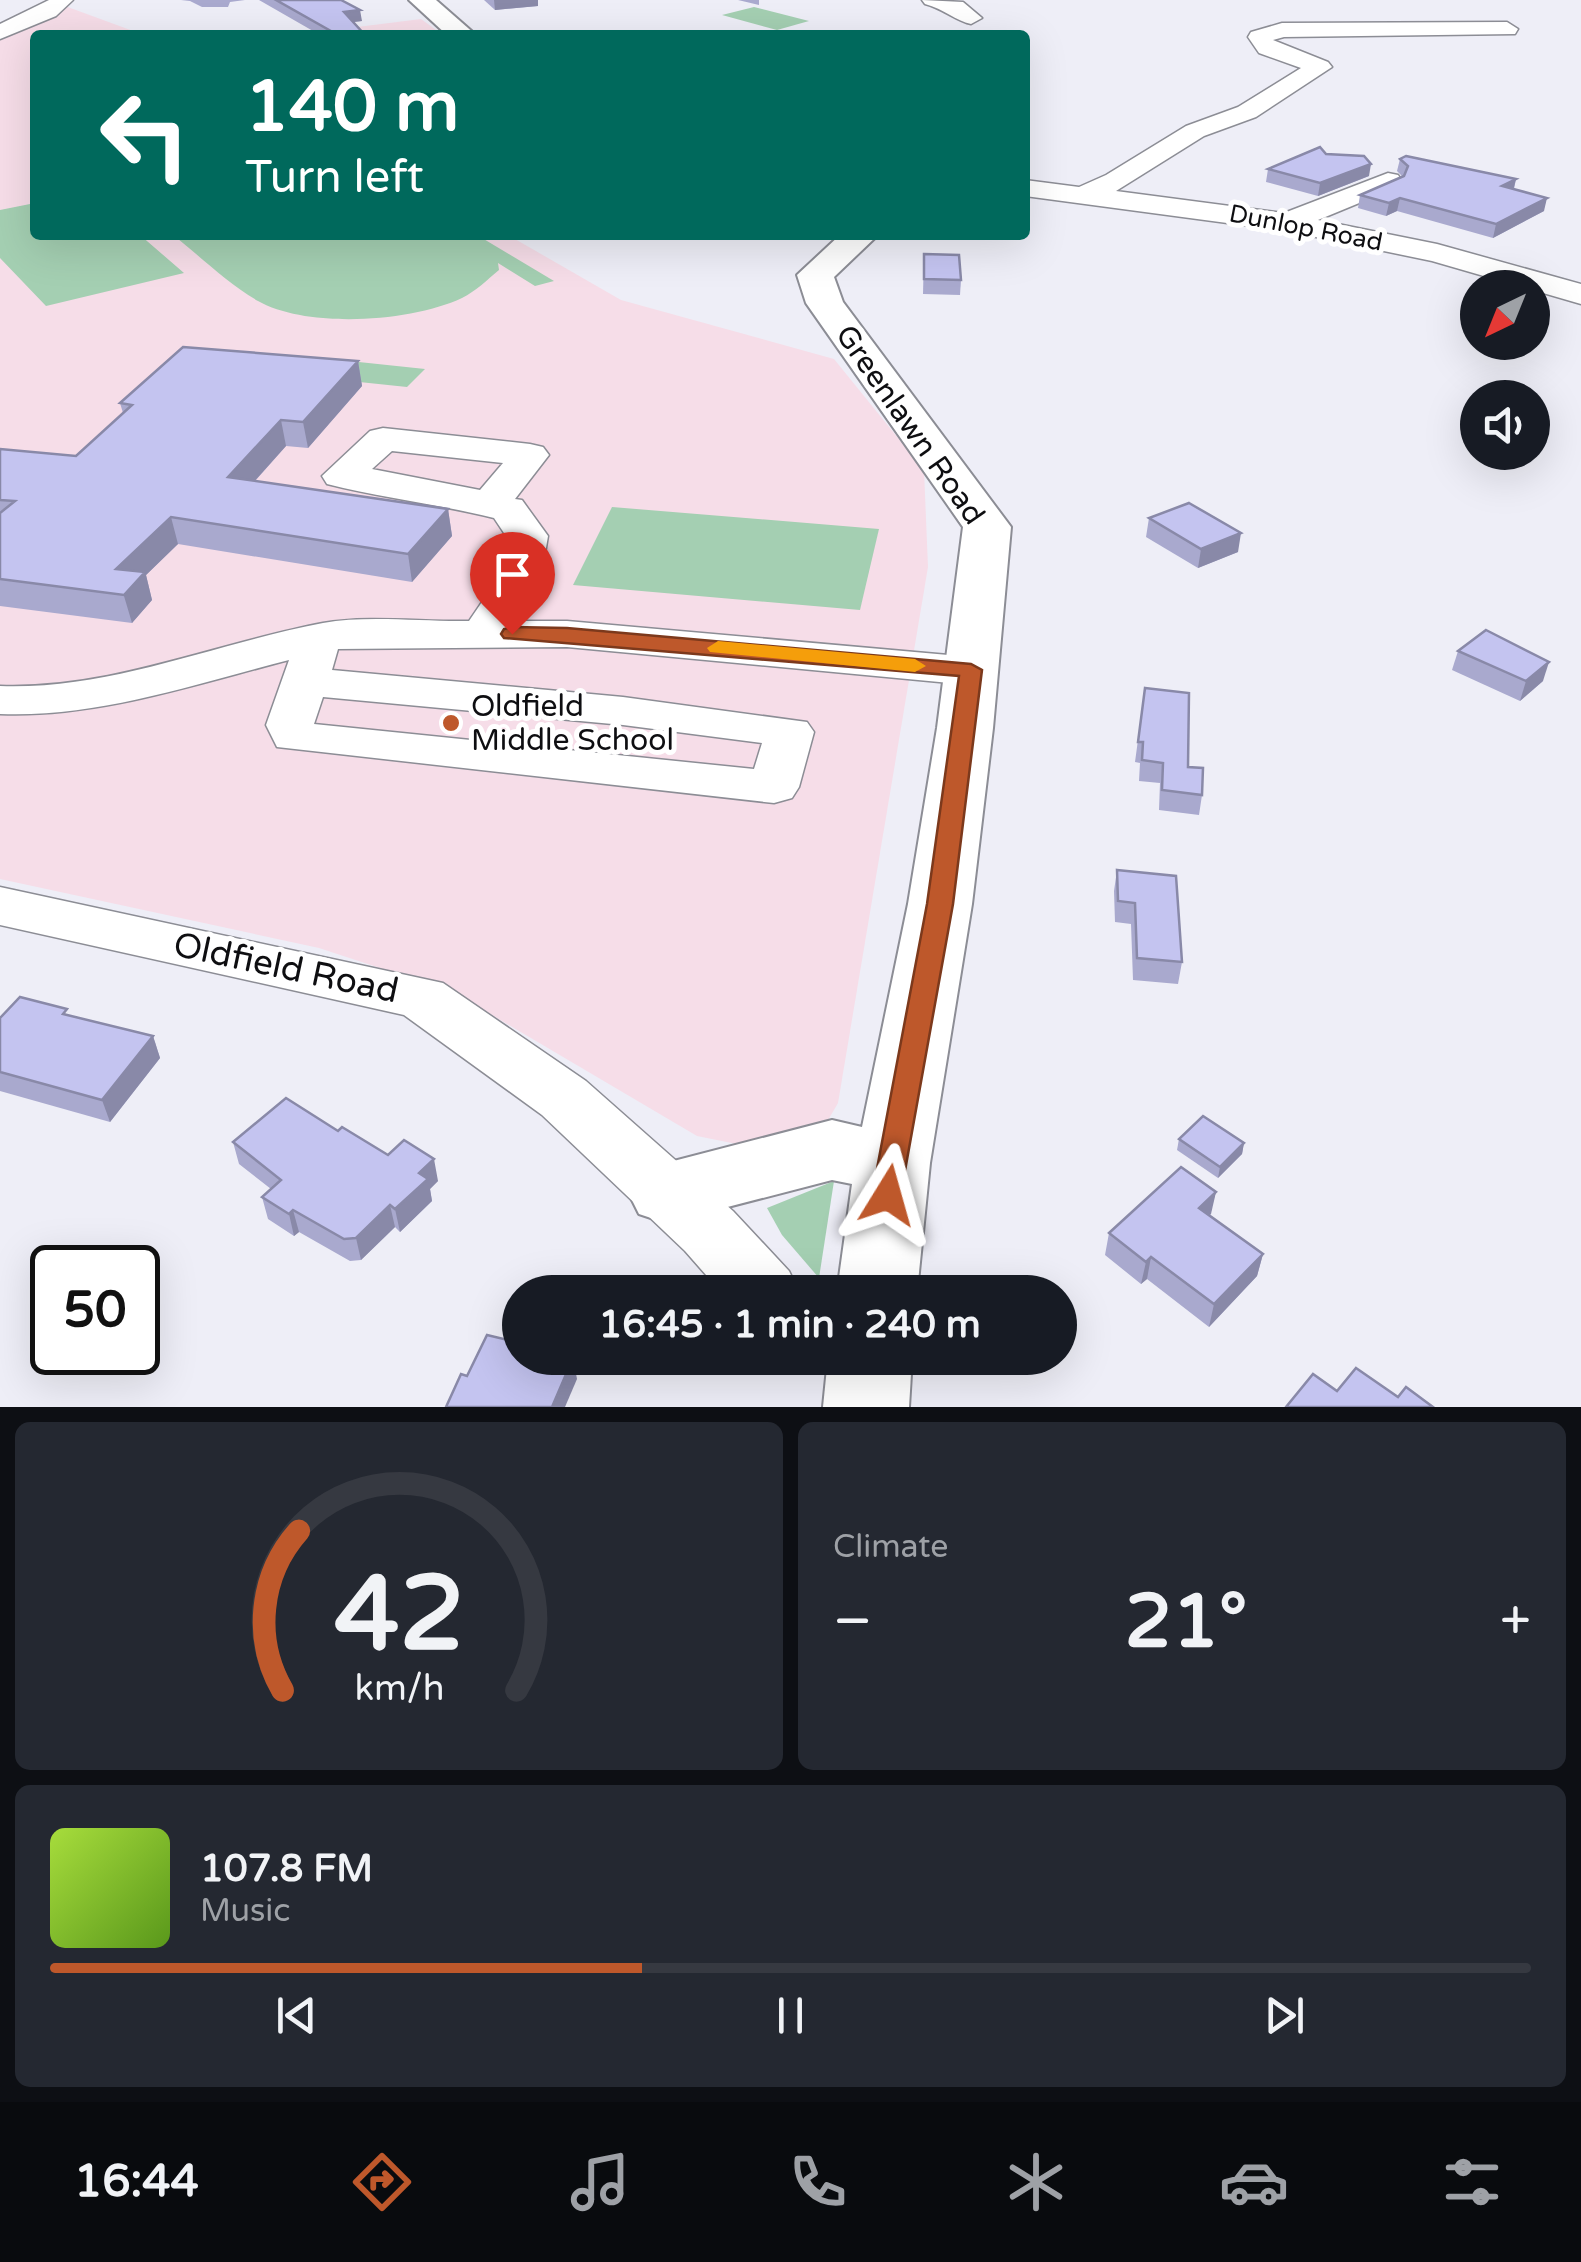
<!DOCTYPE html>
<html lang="en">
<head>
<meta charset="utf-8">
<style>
  :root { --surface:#171b24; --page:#242831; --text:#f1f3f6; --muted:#9ea1a6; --line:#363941; --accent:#be582b }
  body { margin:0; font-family:"Varela Round",sans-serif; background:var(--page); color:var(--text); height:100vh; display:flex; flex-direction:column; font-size:38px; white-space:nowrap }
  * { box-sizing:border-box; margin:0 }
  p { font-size:32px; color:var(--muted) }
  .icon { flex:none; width:55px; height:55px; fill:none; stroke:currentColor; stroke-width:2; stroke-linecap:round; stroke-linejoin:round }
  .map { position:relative; height:1407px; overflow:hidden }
  .drawer { display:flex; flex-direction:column; gap:15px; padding:15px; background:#0d0f14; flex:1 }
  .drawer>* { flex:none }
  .top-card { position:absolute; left:30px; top:30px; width:1000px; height:210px; border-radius:10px; box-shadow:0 10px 40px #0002; background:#00695c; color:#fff; overflow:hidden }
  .needle { width:65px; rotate:223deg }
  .tools { position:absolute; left:1460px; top:270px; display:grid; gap:20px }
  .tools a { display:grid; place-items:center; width:90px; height:90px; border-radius:50%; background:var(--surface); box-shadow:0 10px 40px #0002; font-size:50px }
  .speed { position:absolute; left:30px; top:1245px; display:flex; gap:20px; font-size:50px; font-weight:700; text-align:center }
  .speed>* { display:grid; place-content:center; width:130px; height:130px; border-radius:50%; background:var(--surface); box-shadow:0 10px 40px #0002; line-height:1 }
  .speed .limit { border:5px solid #111; border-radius:15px; background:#fff; color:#111 }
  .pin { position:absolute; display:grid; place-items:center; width:85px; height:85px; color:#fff; margin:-102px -42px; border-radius:50% 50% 50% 0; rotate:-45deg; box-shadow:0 0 10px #0007 }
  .pin .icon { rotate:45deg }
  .me { position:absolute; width:110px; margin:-55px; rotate:8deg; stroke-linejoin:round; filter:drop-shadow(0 0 8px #0008) }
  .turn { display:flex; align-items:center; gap:35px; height:210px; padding:0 50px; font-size:45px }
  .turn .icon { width:130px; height:130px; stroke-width:2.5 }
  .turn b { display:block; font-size:70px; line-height:85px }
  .big { font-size:75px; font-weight:700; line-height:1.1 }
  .drawer .card { flex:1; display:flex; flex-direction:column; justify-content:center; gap:15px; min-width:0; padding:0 35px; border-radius:15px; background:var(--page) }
  .drawer .dial { align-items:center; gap:0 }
  .dial svg { height:260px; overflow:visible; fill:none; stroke:var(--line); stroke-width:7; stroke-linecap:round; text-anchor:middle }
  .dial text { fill:var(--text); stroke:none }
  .song { display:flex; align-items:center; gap:30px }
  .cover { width:120px; height:120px; border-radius:15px; background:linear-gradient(135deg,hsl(80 70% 55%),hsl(90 70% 35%)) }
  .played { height:10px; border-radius:5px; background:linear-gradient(90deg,var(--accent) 40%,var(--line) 40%) }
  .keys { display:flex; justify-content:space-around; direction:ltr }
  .heat { display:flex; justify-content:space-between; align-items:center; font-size:55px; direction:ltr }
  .drawer .tiles { flex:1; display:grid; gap:15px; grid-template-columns:1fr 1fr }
  .card:last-child { grid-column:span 2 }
  .trip { position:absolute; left:502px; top:1275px; width:575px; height:100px; border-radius:50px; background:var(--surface); box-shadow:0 10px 40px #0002; font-weight:700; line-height:100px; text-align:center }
  .dock { display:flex; height:160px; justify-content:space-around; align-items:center; background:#090b0e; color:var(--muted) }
  .dock .icon { width:70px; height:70px }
  .dock .on { color:var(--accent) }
  .dock b { font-size:45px; color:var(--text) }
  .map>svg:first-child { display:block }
  .education { fill:#f6dde8 }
  .green { fill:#a4cfb2 }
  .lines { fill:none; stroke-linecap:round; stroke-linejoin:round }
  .minor-casing { stroke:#8c8d95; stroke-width:3 }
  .major-casing { stroke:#8c8d95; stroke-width:4 }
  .minor { fill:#fff; fill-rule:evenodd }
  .major { fill:#fff; fill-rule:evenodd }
  .wall { fill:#a9a9ce }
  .shaded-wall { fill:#8989a8 }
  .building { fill:#c4c4f0; stroke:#8989a8; stroke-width:2.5 }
  .route { fill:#be582b; stroke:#7c391c; stroke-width:2.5 }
  .slow { fill:#f59e0b }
  .poi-dot { fill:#be582b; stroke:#fff; stroke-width:4 }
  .labels { text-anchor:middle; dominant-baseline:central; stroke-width:10; stroke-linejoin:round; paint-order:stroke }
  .far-street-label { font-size:25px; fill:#0e0e11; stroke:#fff }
  .street-label { font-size:30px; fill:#0e0e11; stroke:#fff }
  .poi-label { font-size:30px; fill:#0e0e11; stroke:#fff; text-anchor:start }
  .near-street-label { font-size:35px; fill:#0e0e11; stroke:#fff }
</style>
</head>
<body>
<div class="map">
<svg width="1581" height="1407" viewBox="0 0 1581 1407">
  <rect width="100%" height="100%" fill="#eeeef7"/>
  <g class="education">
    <path d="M65 6 144 35H35V235H508L621 300 834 359 924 470 928 567 838 1103 817 1139 772 1151 697 1136 453 992 319 948 0 879V34Z"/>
    <path d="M421 19 443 35H294Z"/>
  </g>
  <g class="green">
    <path d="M754 7 809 21 777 30 722 15Z"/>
    <path d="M35 203V235H140L184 273 46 306 0 258V210Z"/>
    <path d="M173 235H477L554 281 535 286 498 263 499 270C487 280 476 291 462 298 411 322 308 329 258 301 228 284 200 256 173 235Z"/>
    <path d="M302 356 425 369 407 387 283 374Z"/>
    <path d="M612 507 879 529 860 610 573 585Z"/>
    <path d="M834 1181 819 1278 782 1235 767 1208Z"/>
  </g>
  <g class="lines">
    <defs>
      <g id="minor">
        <path d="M49 0H73L56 16 0 39V24Z"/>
        <path d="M922 0 963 2 982 18 971 24C956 21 944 9 925 4Z"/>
        <path d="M1507 22 1518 29 1515 34 1284 37 1273 40 1328 62 1332 67 1256 117 1204 136 1116 191 1284 213 1388 173 1398 175 1402 181 1398 187 1318 220 1437 244 1581 284V304L1432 261 1287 231 1025 196V180L1079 187 1106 175 1186 126 1238 107 1301 68 1259 53 1248 37 1251 32 1282 23Z"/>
        <path d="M383 428 530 444 543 447 549 455 515 499 522 500 548 536 541 577 514 621H567L971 657 987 661 994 671 987 681 971 685 567 647 338 649 332 670 623 697 807 722 814 732 799 787 792 798 774 803 277 747 266 725 289 660C196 684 97 718 0 714V686C111 690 216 643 323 623 367 615 424 622 469 621L499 577 506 536 494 518C438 504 382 498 327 484L322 476 370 431ZM392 451 503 463 480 490 372 469ZM323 697 623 725 762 743 754 769 314 724Z"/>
        <path d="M0 887 443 983 586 1081 733 1211 789 1271 799 1292H721L685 1251 542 1115 404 1015 0 925Z"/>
      </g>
      <g id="major">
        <path d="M409 0H436L476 35H447Z"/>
        <path d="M840 235H878L834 277 843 302 1011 527 993 728 972 904 930 1163 917 1292H837L852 1184 832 1180 666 1223 639 1214 628 1192 639 1170 832 1120 862 1127 908 904 937 728 963 527 806 303 797 275Z"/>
        <path d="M828 1358H912L909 1407H823Z"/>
      </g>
    </defs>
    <use href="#minor" class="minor-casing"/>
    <use href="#major" class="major-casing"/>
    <use href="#minor" class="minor"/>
    <use href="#major" class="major"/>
  </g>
  <g class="wall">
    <path d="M181 0H245L230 2 228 7H202L190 1Z"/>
    <path d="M259 0H341L362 21 353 22 365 35H320Z"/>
    <path d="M484 0H538V6L495 10Z"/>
    <path d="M738 0H759V5Z"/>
    <path d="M1326 154 1369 176 1318 196 1266 182 1268 169Z"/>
    <path d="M1400 159 1516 179 1514 189 1544 211 1493 238 1397 211 1386 216 1358 208 1360 195 1403 177 1397 171Z"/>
    <path d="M924 254 961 280 960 295 923 294Z"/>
    <path d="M358 361 362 386 308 448 286 446 255 481 448 509 452 536 412 582 178 544 146 575 152 600 132 623 0 606V449L76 456 123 413 120 403Z"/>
    <path d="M1149 518 1238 552 1198 568 1146 537Z"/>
    <path d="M1458 651 1543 681 1520 701 1452 670Z"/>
    <path d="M1145 688 1202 795 1199 815 1159 810 1160 783 1139 781 1140 763 1135 762Z"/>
    <path d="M1117 870 1182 962 1178 984 1133 980 1131 924 1115 922 1114 891Z"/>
    <path d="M70 1016 153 1036 160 1058 110 1122 0 1091V1018Z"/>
    <path d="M338 1131 438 1181 430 1189 432 1201 400 1232 395 1227 361 1260 350 1261 299 1232 294 1236 268 1219 262 1197 271 1189 239 1164 233 1142Z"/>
    <path d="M1179 1139 1244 1143 1242 1154 1218 1178 1177 1150Z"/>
    <path d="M1216 1192 1209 1215 1263 1254 1257 1276 1209 1327 1147 1279 1141 1284 1105 1255 1109 1233Z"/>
  </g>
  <g class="shaded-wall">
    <path d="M494 0H538V6L495 10Z"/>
    <path d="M360 10 362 21 345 23 344 12Z"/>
    <path d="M1371 164 1369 176 1318 196 1320 183Z"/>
    <path d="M1516 179 1513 191 1502 186Z"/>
    <path d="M1400 198 1397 211 1386 216 1389 203Z"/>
    <path d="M1547 198 1544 211 1493 238 1496 224Z"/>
    <path d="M358 361 362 386 308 448 303 422Z"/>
    <path d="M281 420 286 446 234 504 228 477Z"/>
    <path d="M448 509 452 536 412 582 408 554Z"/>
    <path d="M171 517 178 544 146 575 152 600 132 623 116 569Z"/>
    <path d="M1241 533 1238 552 1198 568 1201 549Z"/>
    <path d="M1549 662 1543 681 1520 701 1526 681Z"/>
    <path d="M153 1036 160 1058 110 1122 102 1100Z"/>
    <path d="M1244 1143 1242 1154 1218 1178 1220 1167Z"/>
    <path d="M434 1159 438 1181 430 1189 432 1201 400 1232 395 1209 419 1173Z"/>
    <path d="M1216 1192 1211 1214 1194 1230 1199 1208Z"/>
    <path d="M390 1205 395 1227 361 1260 356 1238Z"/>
    <path d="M293 1210 299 1232 294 1236 289 1214Z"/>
    <path d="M1263 1254 1257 1276 1209 1327 1214 1304Z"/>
    <path d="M1151 1257 1147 1279 1141 1284 1146 1262Z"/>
    <path d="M573 1358 577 1379 565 1407H552Z"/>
  </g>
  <g class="building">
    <path d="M276 0H341L360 10 344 12 365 35H338Z"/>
    <path d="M1320 147 1326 154 1364 156 1371 164 1320 183 1268 169Z"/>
    <path d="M1406 156 1516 179 1502 186 1547 198 1496 224 1400 198 1389 203 1360 195 1404 176 1408 166 1400 159Z"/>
    <path d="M924 254 959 255 961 280 924 279Z"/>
    <path d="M183 347 358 361 303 422 281 420 228 477 448 509 408 554 171 517 116 569 145 572 124 595 0 579V513L15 501 0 500V449L76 456 132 405 120 403Z"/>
    <path d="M1189 503 1241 533 1201 549 1149 518Z"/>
    <path d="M1486 630 1549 662 1526 681 1458 651Z"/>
    <path d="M1145 688 1189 693 1188 767 1203 768 1202 795 1162 790 1163 763 1142 760 1143 742H1138Z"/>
    <path d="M1117 870 1176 876 1182 962 1137 958 1135 903 1118 901Z"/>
    <path d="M20 997 67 1009 63 1014 153 1036 102 1100 0 1072V1018Z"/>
    <path d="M286 1098 338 1131 342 1127 388 1155 404 1140 434 1159 419 1173 428 1179 395 1209 390 1205 356 1238 344 1239 293 1210 289 1214 262 1197 281 1180 233 1142Z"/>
    <path d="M1203 1116 1244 1143 1220 1167 1179 1139Z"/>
    <path d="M1181 1167 1216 1192 1199 1208 1263 1254 1214 1304 1151 1257 1146 1262 1109 1233Z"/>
    <path d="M487 1335 520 1343V1358H573L552 1407H446L461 1374 467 1376Z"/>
    <path d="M1356 1368 1398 1397 1406 1387 1433 1407H1286L1313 1374 1337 1391Z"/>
  </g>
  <path class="route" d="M512 627 567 628 971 664 982 670 953 904 899 1204 888 1208 877 1204 872 1195 927 904 959 676 504 638 501 634 504 629Z"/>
  <path class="slow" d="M718 641 915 659 926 666 915 672 710 652 707 648Z"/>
  <circle class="poi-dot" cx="451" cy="723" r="10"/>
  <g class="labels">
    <g class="far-street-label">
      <text transform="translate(1306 228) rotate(11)">Dunlop Road</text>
    </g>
    <g class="street-label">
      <text transform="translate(910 425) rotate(55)">Greenlawn Road</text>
    </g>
    <g class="poi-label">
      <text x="471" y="706">Oldfield<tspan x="471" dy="34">Middle School</tspan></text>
    </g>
    <g class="near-street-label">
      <text transform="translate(286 968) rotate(12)">Oldfield Road</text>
    </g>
  </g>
</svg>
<div class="tools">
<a><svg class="needle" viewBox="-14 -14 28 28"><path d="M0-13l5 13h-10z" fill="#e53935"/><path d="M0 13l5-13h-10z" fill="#9ea1a6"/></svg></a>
<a><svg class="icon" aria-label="sound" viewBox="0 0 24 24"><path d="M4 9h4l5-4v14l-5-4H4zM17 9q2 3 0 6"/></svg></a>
</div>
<div class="speed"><div class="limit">50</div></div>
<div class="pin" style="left:512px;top:634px;background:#d93025"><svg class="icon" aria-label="arrive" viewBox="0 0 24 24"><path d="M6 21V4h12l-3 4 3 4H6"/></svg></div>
<svg class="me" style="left:888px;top:1195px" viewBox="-20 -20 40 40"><path d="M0-17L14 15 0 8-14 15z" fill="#be582b" stroke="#fff" stroke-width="4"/></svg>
<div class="trip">16:45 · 1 min · 240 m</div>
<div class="top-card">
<div class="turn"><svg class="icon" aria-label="left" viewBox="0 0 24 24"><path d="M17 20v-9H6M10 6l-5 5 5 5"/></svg><div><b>140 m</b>Turn left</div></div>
</div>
</div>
<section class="drawer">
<div class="tiles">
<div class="card dial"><svg viewBox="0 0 100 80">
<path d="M14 69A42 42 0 1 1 86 69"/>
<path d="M14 69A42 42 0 0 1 19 20" stroke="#be582b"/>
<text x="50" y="56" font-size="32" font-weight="700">42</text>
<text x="50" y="72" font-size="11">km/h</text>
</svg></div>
<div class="card"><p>Climate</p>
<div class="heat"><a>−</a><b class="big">21°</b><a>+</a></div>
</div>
<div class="card">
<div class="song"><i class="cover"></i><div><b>107.8 FM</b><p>Music</p></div></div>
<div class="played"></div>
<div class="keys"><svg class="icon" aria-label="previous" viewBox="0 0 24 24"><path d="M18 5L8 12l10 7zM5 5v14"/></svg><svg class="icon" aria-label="pause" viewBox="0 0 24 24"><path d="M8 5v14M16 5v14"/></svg><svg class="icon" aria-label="next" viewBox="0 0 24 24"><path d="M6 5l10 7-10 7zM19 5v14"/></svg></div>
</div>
</div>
</section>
<nav class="dock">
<b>16:44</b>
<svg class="icon on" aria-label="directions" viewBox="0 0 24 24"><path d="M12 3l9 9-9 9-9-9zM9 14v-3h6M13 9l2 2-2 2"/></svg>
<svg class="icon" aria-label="music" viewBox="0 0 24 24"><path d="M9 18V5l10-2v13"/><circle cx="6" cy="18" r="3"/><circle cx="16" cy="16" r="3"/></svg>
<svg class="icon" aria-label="phone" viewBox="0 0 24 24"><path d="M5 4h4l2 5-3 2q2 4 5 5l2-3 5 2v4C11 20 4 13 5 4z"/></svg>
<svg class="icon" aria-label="climate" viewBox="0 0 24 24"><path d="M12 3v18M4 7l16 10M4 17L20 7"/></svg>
<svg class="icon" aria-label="car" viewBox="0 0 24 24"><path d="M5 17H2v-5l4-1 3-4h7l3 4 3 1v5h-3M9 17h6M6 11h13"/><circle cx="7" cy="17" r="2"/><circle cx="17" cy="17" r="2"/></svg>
<svg class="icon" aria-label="filters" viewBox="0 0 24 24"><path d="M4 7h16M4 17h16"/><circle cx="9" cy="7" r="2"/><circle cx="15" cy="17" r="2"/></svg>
</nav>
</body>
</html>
